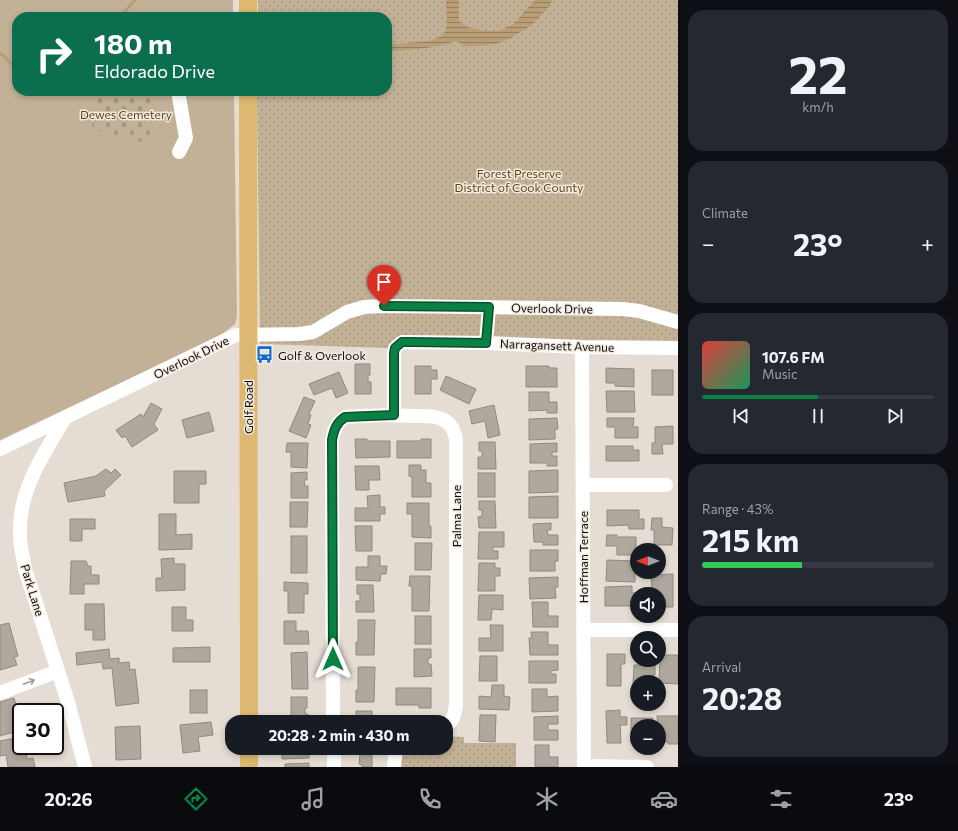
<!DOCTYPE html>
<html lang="en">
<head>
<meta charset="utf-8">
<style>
  :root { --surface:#171b24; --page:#242831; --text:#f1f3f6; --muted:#9ea1a6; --line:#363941; --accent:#0b8043 }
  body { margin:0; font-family:Commissioner,sans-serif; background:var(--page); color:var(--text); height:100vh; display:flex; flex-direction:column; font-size:15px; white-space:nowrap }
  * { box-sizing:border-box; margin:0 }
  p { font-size:13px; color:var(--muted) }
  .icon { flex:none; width:22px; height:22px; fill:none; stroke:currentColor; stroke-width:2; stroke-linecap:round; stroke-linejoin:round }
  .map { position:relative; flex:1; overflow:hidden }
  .details { display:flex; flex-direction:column; gap:10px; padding:10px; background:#0d0f14; width:280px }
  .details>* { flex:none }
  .guide { position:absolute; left:12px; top:12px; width:380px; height:84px; border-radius:16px; box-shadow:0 2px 6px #0003; background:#0b6e4f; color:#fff; overflow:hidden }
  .needle { width:26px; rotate:270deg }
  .buttons { position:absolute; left:630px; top:543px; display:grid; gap:8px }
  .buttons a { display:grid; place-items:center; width:36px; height:36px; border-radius:50%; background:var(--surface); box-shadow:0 2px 6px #0003; font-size:20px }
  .speed { position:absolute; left:12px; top:703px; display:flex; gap:8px; font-size:20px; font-weight:700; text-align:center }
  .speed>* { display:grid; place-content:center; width:52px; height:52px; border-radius:50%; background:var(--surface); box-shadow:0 2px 6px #0003; line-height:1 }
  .speed .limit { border:2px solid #111; border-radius:6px; background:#fff; color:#111 }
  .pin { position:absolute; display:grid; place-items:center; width:34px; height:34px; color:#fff; margin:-41px -17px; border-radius:50% 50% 50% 0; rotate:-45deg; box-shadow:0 0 4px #0007 }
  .pin .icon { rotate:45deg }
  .me { position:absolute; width:44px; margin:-22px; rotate:0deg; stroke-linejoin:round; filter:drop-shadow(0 0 3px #0008) }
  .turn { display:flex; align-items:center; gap:14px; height:84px; padding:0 16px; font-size:18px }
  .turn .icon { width:52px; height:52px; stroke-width:2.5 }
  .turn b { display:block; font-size:28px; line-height:34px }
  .big { font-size:30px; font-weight:700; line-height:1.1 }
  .details .widget { flex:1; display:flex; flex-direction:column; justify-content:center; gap:6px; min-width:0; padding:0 14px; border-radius:16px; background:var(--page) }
  .details .dial { align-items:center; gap:0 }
  .dial b { font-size:52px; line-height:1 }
  .song { display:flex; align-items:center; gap:12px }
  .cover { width:48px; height:48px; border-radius:6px; background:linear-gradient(135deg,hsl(0 70% 55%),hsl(150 70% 35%)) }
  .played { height:4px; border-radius:2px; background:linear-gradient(90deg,var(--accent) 50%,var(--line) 50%) }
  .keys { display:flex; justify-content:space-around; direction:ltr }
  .heat { display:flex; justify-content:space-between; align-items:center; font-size:22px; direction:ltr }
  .charge { height:6px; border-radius:3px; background:linear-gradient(90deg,#34c759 43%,var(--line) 0) }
  .trip { position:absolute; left:225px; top:715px; width:228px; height:40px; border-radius:16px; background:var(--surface); box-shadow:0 2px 6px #0003; font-weight:700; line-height:40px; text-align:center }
  .tabs { display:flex; height:64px; justify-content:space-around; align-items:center; background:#090b0e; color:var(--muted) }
  .tabs .icon { width:28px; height:28px }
  .tabs .active { color:var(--accent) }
  .tabs b { font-size:18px; color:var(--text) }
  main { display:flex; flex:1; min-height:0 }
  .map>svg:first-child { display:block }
  .grass { fill:#c3b197 }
  .cemetery { fill:url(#cemetery-stones) }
  .park { fill:url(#park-dots) }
  .water { fill:url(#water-rules) }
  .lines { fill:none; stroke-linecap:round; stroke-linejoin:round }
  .stream { stroke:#b99e75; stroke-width:3 }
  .building { fill:#afa89e; stroke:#90897f }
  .minor { stroke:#fff; stroke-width:14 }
  .major { stroke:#dcb870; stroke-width:18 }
  .oneway { stroke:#9f9e9c }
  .route-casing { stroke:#07532c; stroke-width:10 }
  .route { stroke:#0b8043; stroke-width:7 }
  .labels { text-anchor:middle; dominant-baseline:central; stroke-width:3; stroke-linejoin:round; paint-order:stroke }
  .park-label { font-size:12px; fill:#614412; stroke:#f2eae0 }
  .street-label { font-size:12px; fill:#0e0c08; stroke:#f2eae0 }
  .poi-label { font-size:12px; fill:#0e0c08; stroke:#f2eae0; text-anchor:start }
</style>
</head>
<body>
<main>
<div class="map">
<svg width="678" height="767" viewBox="0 0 678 767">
  <defs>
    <pattern id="cemetery-stones" width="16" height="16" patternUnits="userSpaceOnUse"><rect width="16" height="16" fill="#c3b197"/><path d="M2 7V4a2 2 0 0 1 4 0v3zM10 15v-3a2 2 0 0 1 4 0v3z" fill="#a69781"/></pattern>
    <pattern id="park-dots" width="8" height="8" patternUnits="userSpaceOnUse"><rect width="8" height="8" fill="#c3b197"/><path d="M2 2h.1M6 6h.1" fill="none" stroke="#a69781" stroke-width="1.8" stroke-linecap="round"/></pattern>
    <pattern id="water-rules" width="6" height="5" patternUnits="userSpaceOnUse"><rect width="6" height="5" fill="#b99e75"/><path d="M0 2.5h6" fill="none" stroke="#957f5e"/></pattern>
  </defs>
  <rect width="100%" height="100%" fill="#e5ddd3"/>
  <path class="grass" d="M0 0H233V17H17V91H234L237 317 235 324 218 337 0 440Z"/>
  <path class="cemetery" d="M105 91H152L150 144 92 129 95 98Z"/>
  <g class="park">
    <path d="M258 0H678V343L392 342 388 348 260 344 257 91H387V17H258Z"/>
    <path d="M446 736 464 737V743H516V767H400L401 748H446Z"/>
  </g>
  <path class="water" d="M446 0H459V20L461 23 468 27 484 31H499L513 24 535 0H552L550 5 533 24 513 37 497 44 467 47 456 41C435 49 409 49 387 52V45L428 41 444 35 447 23Z"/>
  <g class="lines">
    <g class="stream">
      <path d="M120 17 135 0"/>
      <path d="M0 53 5 57 17 70"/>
    </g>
  </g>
  <g class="building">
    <path d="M355 364H370V375H368V382H371V394H355Z"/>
    <path d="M415 366H431V370H437V379H431V394H415Z"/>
    <path d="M526 366H549V368H557V387H526Z"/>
    <path d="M606 368 634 369V387L615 386V383H606Z"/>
    <rect x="652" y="370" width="21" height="25"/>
    <path d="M339 372 348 393 336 398 332 388 314 395 309 384Z"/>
    <path d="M446 376 476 389 469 404 440 390Z"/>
    <path d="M606 391H634L635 412H607Z"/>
    <path d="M529 392H549V402H557V413H547V410L529 411Z"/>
    <path d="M304 397 315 401 309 414 311 415 308 424 311 425 306 438 289 431Z"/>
    <path d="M151 403 162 409 154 424 158 430 132 447 125 436 122 438 116 430 141 414 143 417Z"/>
    <path d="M494 405 500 435 488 438 485 421 472 424 469 411Z"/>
    <path d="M209 412 214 431 187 438 182 420Z"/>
    <path d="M557 418 558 429H555V439L529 440V419Z"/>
    <path d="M607 418H634L633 427H638V438H615V427H607Z"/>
    <path d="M673 426V444H662L663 454H652V443H655V427Z"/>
    <path d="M355 439H367V441H390V457L356 458Z"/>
    <path d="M421 439H431V458H397V441H421Z"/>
    <path d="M479 442H495L496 469H478V457H482V451H479Z"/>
    <path d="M287 443H308L307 468 291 467V452H286Z"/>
    <path d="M557 443V452H552V456H557V466H547V463H530V444Z"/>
    <path d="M606 446H633V450H639V461H606Z"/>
    <path d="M409 465H421V470H426V483H431V497H412V477L409 476Z"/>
    <path d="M355 466H379L380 480H369V490H356Z"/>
    <path d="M106 469 111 473 115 469 121 475 104 491 105 496 68 502 64 483 96 476Z"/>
    <path d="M558 470V492L529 493V471Z"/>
    <path d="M174 471H206V484H199V503H174Z"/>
    <path d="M307 472V480H304L305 486H308V498H291V473Z"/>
    <rect x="478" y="473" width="17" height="24"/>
    <path d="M380 495V507H385V514H380V521H355V508H368L367 496Z"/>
    <path d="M558 496V518H529V497Z"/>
    <path d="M479 501H495L496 528H479L478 517 482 516V510H479Z"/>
    <path d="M290 502H308L307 527H290Z"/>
    <path d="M407 503H429V526H431V538L412 537V514H407Z"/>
    <path d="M607 510H639V519H644V529H629L628 525 607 526Z"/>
    <path d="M159 514H176V535L192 534V549L159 550Z"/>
    <path d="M652 518H662V527L673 528 672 545H654V530H651Z"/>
    <path d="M70 519H95V529H82V541H70Z"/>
    <path d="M551 523V530H547L548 535H558V545H543V542H534L533 524Z"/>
    <path d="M355 526H372V551H356Z"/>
    <path d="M479 532H504V547H493V551H498V559H478Z"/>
    <path d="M607 535H617V537H636V555H617V546H606Z"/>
    <rect x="291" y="536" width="16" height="37"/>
    <path d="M415 543H432L431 570H415Z"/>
    <path d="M530 550H558V561H555V571H530Z"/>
    <path d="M368 556H380V566H387L386 574H381L380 581 356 580V567H368Z"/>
    <path d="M174 558V564H185V590L156 591V578H162L161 559Z"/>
    <path d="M607 560 635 561V582L606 581Z"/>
    <path d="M71 561H86L88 566H91V575H99V584H84V594H70Z"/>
    <path d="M479 563H495V568H500V576H495V591H478Z"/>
    <path d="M673 574V607H663V602H659V594H652L651 575Z"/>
    <path d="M410 576H430L429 611H412V586H409Z"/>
    <path d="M558 577V587H555L556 598 530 599 529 578Z"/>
    <path d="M284 582 308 583V594H304V613H288V591H284Z"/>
    <path d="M357 585H373L374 612H356V601H360V594H357Z"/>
    <path d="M632 586V593H643V594H637V606H605V587Z"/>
    <path d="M479 595H503V610L492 609 491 620H478Z"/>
    <path d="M532 602H548V616H558V627H533Z"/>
    <path d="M85 604H104L105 640H93V630H85Z"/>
    <path d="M172 607H186V620H193V631H172Z"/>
    <rect x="415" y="616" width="16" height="28"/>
    <path d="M358 620H375L374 655H356V642H358Z"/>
    <path d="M284 621H296V631H308L309 644H284Z"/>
    <path d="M9 623 18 656 14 657 17 665 0 670V625Z"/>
    <path d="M490 625H503V651H479V638H491Z"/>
    <path d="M531 632H548V645H558V655H530L529 638H532Z"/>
    <path d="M210 647V662H173V648Z"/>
    <path d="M109 649 110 659 119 658V663L129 662 130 670 135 669 139 703 116 706 112 668 103 669 102 662 77 665 76 653Z"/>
    <path d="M414 649H431V658H428V664H431L432 676 414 677Z"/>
    <path d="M307 652 308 689H292L291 653Z"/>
    <path d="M607 654H625V664H621V686H607Z"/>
    <path d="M660 655H678V684L659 683Z"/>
    <path d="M480 656H497V681H479Z"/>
    <path d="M644 660H655V675H652V682L633 683 634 665H644Z"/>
    <path d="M529 661H558V670L551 671V674H556V683H529Z"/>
    <path d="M358 667H375L374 702H356V690H358Z"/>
    <path d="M492 685H504V696L510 697 509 710 479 709V696L491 697Z"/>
    <path d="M396 688H431V708H419V705H396Z"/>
    <path d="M532 689H547V697L558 696V711L532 712Z"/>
    <rect x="190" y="690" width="17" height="23"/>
    <path d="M291 697H307V708H305V714H308V722H291Z"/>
    <path d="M14 698 21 723V730L0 736V702Z"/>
    <path d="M620 710V717H627V725H620L621 743H607L606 711Z"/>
    <rect x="356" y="711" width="16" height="11"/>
    <path d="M480 715H496L495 742 479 741Z"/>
    <path d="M558 716V724H548V730H558V740H534V717Z"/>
    <path d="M657 716H678V744H668V742H659Z"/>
    <path d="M631 718H653V726H637V743H631Z"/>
    <path d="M211 722 213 735 198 737 200 751 183 753 180 725Z"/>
    <path d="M140 726 141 759 116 760 115 727Z"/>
    <path d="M21 737V746H29L30 752H26L27 759 33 758 35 767H8L6 755 0 756V741Z"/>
    <path d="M535 745H549V757H558V767H535Z"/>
    <path d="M292 748H309V758L282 759V749Z"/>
    <path d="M360 754H372V767H362V765L359 764Z"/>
    <path d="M309 763V767H285V764Z"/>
  </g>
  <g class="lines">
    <g class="minor">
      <path d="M178 91 186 138 179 152"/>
      <path d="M486 343 489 307"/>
      <path d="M582 347 584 767"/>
      <path d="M394 415V353L395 348 402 342 486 343 582 347 678 348"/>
      <path d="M65 418C45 452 20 487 20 529 19 542 23 556 25 569L68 702 85 767"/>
      <path d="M0 449 236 335 299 334 313 332 347 312 364 307 385 306 623 309 639 311 678 322"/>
      <path d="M583 485H666"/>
      <path d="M583 630H678"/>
      <path d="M0 693 58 671"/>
      <path d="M333 722 332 440C334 430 336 423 345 417 368 415 391 415 414 416 423 416 434 415 442 419 451 423 454 430 456 439V704C455 712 454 721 446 725"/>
      <path d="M334 748V767"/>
      <path d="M584 766 647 767"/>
      <path d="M394 767 396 748"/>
    </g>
    <g class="major">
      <path d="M248 17V0"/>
      <path d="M248 91 249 722"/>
      <path d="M249 748V767"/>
    </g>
  </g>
  <defs><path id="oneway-shaft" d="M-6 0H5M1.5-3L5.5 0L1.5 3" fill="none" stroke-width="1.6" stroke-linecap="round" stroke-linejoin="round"/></defs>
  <use class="oneway" href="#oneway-shaft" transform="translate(29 682) rotate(-21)"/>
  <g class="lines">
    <defs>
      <path id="route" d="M333 659 332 440C334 430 336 423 345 417L394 415V353L395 348 402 342H410L486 343 489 307 384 306"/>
    </defs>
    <use href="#route" class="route-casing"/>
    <use href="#route" class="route"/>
  </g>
  <defs>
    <symbol id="bus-bare" viewBox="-9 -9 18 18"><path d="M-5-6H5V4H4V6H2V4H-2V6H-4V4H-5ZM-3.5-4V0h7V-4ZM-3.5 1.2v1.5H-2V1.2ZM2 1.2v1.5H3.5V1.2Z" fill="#0e6ad3" stroke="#f2eae0" stroke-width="2.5" paint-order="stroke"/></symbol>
  </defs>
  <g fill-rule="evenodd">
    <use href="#bus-bare" x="252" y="342" width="25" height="25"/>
  </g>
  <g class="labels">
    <g class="park-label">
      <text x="126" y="114">Dewes Cemetery</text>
      <text x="519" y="173">Forest Preserve<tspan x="519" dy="14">District of Cook County</tspan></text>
    </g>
    <g class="street-label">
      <text transform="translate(552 308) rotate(1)">Overlook Drive</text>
      <text transform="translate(557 345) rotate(2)">Narragansett Avenue</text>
      <text transform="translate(191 357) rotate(-26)">Overlook Drive</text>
      <text transform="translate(248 407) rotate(-90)">Golf Road</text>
      <text transform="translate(456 516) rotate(-90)">Palma Lane</text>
      <text transform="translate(583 557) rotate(-90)">Hoffman Terrace</text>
      <text transform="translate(33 590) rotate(73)">Park Lane</text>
    </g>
    <g class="poi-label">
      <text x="278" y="355">Golf &amp; Overlook</text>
    </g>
  </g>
</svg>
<div class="buttons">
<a><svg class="needle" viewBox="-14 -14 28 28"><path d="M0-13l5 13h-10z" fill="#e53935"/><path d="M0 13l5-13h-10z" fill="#9ea1a6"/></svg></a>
<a><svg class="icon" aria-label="sound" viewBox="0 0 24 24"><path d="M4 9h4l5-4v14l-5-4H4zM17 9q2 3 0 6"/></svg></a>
<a><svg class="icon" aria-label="search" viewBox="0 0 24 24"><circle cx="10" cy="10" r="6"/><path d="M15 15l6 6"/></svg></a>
<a>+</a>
<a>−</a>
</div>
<div class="speed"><div class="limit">30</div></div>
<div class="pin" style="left:384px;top:306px;background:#d93025"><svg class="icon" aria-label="arrive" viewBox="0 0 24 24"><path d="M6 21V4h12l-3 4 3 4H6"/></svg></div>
<svg class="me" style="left:333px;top:659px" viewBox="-20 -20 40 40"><path d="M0-17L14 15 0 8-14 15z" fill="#0b8043" stroke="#fff" stroke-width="4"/></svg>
<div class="trip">20:28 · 2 min · 430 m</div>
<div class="guide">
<div class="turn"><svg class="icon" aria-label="right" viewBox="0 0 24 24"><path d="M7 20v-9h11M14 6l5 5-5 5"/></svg><div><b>180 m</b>Eldorado Drive</div></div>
</div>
</div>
<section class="details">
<div class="widget dial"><b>22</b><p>km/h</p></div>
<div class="widget"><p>Climate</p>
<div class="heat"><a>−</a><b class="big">23°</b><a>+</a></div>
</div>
<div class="widget">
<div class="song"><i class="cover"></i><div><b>107.6 FM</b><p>Music</p></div></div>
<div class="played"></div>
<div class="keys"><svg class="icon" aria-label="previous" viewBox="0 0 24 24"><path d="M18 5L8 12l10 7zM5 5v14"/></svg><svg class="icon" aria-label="pause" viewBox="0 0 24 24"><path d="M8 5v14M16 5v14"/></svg><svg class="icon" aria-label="next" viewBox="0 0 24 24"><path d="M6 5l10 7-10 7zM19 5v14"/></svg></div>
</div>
<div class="widget"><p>Range · 43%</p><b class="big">215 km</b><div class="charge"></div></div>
<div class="widget"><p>Arrival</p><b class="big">20:28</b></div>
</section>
</main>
<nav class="tabs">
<b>20:26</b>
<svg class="icon active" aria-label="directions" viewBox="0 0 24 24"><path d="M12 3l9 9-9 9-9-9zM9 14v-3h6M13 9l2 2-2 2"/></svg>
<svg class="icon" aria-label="music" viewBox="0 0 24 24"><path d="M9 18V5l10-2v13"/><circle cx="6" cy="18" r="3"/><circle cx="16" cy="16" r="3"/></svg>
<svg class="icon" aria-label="phone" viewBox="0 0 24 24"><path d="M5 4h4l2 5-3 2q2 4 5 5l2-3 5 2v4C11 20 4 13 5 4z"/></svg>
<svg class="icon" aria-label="climate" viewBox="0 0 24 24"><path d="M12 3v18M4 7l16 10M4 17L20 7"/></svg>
<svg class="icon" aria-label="car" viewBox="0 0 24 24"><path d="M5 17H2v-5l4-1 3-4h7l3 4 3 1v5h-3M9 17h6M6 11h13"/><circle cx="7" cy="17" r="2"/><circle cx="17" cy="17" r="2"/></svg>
<svg class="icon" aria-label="filters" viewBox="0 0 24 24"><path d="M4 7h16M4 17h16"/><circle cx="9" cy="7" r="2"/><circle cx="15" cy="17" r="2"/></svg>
<b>23°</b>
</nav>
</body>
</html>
